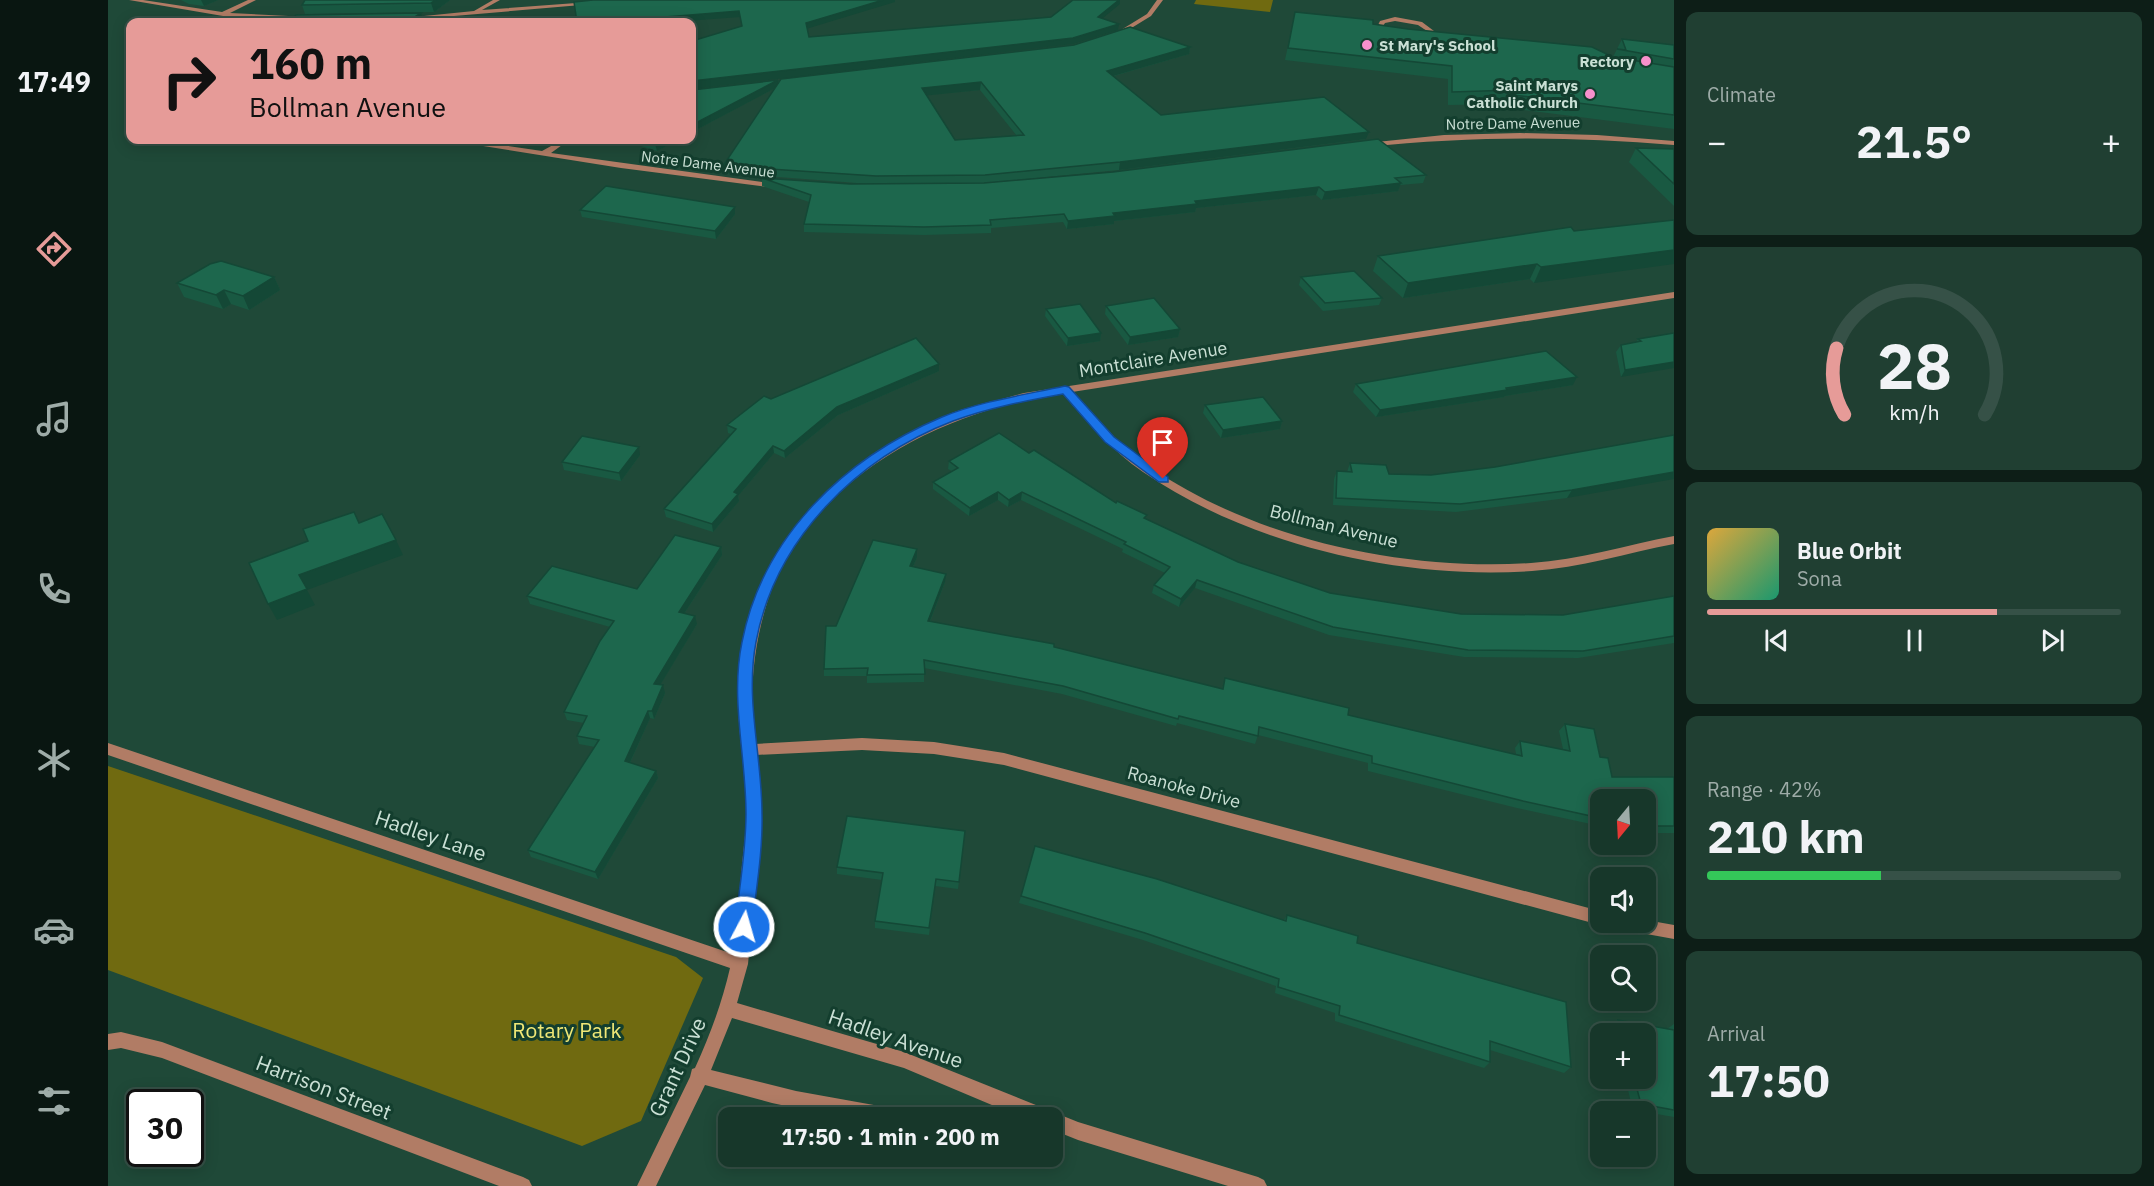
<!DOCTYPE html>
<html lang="en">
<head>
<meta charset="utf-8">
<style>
  :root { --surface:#17372a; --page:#203f32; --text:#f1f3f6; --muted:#9eaca8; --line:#365147; --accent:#e69b98 }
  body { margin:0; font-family:"IBM Plex Sans",sans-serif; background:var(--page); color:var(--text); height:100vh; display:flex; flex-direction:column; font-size:22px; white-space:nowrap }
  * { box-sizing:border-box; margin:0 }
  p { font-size:20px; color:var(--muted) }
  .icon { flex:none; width:33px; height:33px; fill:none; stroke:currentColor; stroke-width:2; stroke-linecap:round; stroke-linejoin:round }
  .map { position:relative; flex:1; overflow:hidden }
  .side { display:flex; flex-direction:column; gap:12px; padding:12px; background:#0d1e17; width:480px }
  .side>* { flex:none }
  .hud { position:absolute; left:18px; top:18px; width:570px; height:126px; border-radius:12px; box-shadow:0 3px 15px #0003,0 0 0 2px var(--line); background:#e69b98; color:#111; overflow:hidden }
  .needle { width:39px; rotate:198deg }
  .tools { position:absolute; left:1482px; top:789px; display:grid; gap:12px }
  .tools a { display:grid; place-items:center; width:66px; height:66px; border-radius:12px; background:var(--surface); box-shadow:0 3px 15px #0003,0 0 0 2px var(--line); font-size:30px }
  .speed { position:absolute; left:18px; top:1089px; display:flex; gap:12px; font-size:30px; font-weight:700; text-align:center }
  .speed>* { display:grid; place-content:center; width:78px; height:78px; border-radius:50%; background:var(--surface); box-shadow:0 3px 15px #0003,0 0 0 2px var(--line); line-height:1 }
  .speed .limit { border:3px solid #111; border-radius:9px; background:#fff; color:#111 }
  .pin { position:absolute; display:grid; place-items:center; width:51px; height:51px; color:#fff; margin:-62px -26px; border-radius:50% 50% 50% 0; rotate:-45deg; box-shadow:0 0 6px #0007 }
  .pin .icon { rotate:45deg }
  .me { position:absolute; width:66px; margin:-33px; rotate:6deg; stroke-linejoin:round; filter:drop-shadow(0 0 4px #0008) }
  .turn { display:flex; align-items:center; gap:21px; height:126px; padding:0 24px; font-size:27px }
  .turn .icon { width:78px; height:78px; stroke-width:2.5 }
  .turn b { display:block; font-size:42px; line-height:51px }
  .big { font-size:45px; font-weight:800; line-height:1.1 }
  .side .card { flex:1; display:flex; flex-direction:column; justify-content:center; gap:9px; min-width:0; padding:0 21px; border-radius:12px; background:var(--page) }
  .side .dial { align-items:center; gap:0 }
  .dial svg { height:156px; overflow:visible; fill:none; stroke:var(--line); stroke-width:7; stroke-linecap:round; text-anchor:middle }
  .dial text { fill:var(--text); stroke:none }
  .song { display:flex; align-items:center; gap:18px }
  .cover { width:72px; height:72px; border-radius:9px; background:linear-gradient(135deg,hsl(40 70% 55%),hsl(160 70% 35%)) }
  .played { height:6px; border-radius:3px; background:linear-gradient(90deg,var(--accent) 70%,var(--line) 70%) }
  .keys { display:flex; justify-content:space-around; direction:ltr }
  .heat { display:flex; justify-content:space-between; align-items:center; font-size:33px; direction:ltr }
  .charge { height:9px; border-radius:4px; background:linear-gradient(90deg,#34c759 42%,var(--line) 0) }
  .trip { position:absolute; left:610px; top:1107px; width:345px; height:60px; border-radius:12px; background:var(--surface); box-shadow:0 3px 15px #0003,0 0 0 2px var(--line); font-weight:800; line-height:60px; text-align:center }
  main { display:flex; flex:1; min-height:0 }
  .tabs { display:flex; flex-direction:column; width:108px; justify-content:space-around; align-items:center; background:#091611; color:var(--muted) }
  .tabs .icon { width:42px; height:42px }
  .tabs .selected { color:var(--accent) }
  .tabs b { font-size:27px; color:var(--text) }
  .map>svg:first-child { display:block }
  .green { fill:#706a10 }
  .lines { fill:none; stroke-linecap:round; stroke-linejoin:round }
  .service { fill:#b17c65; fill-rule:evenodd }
  .minor { fill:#b17c65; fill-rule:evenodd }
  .wall { fill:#195942; fill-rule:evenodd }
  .shaded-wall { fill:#144836 }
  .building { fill:#1d674d; stroke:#144836; stroke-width:1.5; fill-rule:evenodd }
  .route { fill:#1a73e8; stroke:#114b97; stroke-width:1.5 }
  .poi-dot { fill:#f890cc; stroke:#133e2e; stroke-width:2 }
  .labels { text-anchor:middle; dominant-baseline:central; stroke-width:6; stroke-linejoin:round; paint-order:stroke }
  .far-poi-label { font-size:15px; font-weight:bold; fill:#cae0d5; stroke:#133e2e; text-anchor:end }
  .far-street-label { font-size:15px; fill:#cae0d5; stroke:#133e2e }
  .street-label { font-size:18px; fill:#cae0d5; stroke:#133e2e }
  .near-street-label { font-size:21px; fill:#cae0d5; stroke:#133e2e }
  .near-park-label { font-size:21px; fill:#efe776; stroke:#133e2e }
</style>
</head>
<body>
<main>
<nav class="tabs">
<b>17:49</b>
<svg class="icon selected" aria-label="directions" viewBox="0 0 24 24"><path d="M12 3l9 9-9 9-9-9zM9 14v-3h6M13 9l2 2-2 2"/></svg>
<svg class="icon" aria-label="music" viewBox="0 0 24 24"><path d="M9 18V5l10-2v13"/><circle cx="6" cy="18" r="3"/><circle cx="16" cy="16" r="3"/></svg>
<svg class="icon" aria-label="phone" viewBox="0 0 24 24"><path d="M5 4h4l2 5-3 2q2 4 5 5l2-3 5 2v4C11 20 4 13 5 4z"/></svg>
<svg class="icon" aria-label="climate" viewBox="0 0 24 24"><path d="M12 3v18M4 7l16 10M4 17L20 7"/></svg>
<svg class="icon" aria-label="car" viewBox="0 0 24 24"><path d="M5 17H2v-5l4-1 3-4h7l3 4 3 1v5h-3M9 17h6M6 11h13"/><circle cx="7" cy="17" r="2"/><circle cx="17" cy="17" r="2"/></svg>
<svg class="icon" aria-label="filters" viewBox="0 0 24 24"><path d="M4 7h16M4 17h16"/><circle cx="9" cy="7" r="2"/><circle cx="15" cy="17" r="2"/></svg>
</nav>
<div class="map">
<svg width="1566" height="1186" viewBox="0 0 1566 1186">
  <rect width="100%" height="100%" fill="#1f4938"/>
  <g class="green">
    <path d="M1088 0H1165L1162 12 1086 4Z"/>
    <path d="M0 766 568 957 595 978 533 1121 474 1146 0 970Z"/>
  </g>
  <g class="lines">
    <path class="service" d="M1287 17 1314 22 1326 31C1310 44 1284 40 1269 27L1272 21ZM1287 21 1310 25 1319 31C1305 39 1288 35 1275 26L1277 23Z"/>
    <g class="minor">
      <path d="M21 0H35L114 12 140 0H148L122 13 200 17 203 19 200 21 115 16Z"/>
      <path d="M385 0H392L374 10 482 2 485 4 299 20 296 18 366 11Z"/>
      <path d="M1049 0H1055L1043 16 1012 35H1008V33L1039 14Z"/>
      <path d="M1412 133 1489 135 1566 141V145C1463 136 1362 136 1259 147L1255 145 1259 143 1336 135Z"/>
      <path d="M346 140H361L434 151 454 140H461L443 153 668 184 672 186 668 188 513 168 350 142Z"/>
      <path d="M1566 292V298L964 392C988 418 1012 446 1042 467 1148 540 1296 571 1423 563 1471 560 1519 545 1566 536V544C1519 553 1472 568 1424 571 1294 580 1143 546 1035 472 1004 451 979 421 954 393 850 409 736 460 681 555 676 564 669 573 666 583 646 635 640 689 647 744L754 738 826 742 896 753 1492 911V922H1498L1492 925 896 765 826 754 754 750 648 755 653 797V829L640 964 629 1003 796 1052 970 1122 1150 1177 1156 1180 1159 1186H1120L970 1140 945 1130V1118H915L796 1068 624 1018 603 1070 688 1091 788 1109 794 1112 797 1118H734L664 1103 597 1085 548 1186H529L582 1077 584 1069 587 1068C602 1035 614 1003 622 968L0 755V743L625 954C629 929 630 903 633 877 635 851 639 826 639 800 637 764 628 727 631 691 633 654 639 614 655 580 704 476 809 421 916 393Z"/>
      <path d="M1538 920 1566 925V939L1511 929 1506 927 1503 922H1538Z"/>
      <path d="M13 1032 54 1042 415 1177 421 1180 424 1186H391L54 1058 13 1048 0 1050V1034Z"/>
    </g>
  </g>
  <g class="wall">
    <path d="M73 0H110L96 6 81 4Z"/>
    <path d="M197 0H342L326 12 197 14 194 5Z"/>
    <path d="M1187 12 1265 24 1505 57 1514 39 1566 45V129L1400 108 1399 104 1340 105V79L1177 60Z"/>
    <path d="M1082 47 1081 54 1006 76 1053 115 1258 139 1011 170 877 183 812 184 876 183 1318 175 1315 183 1292 185 1290 191 1214 200 1208 195 1088 208 1087 212 1006 221V224L959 229 955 222 883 228V233L816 235 696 232V224L701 202 654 186V178L742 184H762L616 173 615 166 667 88 584 132V90L670 80 671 83ZM872 90 909 136 847 140 819 95Z"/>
    <path d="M514 140H570L549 151Z"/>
    <path d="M1528 148 1566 149V206L1521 162Z"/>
    <path d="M627 207V214L608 239 474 217 472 210Z"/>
    <path d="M1466 231 1426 283 1422 279 1295 298 1265 271 1270 256Z"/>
    <path d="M166 277 172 290 141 310 123 304 115 309 76 297 69 283Z"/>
    <path d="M1193 277 1274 298 1271 305 1215 311 1191 285Z"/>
    <path d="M998 306 1072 329 1070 337 1020 345 997 314Z"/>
    <path d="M938 309 993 333 992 341 959 346 937 316Z"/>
    <path d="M1566 333 1513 377 1508 352 1513 345 1528 342 1530 339Z"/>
    <path d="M831 364V371L730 415 677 458 666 453 630 496 631 501 605 532 558 517 556 509 623 434 620 433 619 425 663 399Z"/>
    <path d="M1248 384 1465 385 1397 396 1396 397 1268 417 1245 392Z"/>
    <path d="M1097 405 1174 421 1172 429 1113 438 1095 413Z"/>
    <path d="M1566 435 1459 498 1348 512 1225 505 1226 479 1229 471 1239 472 1242 463 1281 474 1323 475 1387 467Z"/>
    <path d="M921 453 1038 519 1130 562 1222 593 1353 614 1455 615 1566 596V643L1470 658 1356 657 1221 635 1087 588 1071 607 1044 593 1046 585 1057 573 1014 552 1015 549 913 500 900 507 890 500 861 516 825 489V482L844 471 840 469 841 461Z"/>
    <path d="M532 455 513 481 456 470 454 462Z"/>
    <path d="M613 547 614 555 576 614 589 624 552 685 557 693 546 719 542 718 522 763 548 771 550 778 490 879 423 857 420 850 487 747 471 744 469 736 476 723 459 720 456 712 502 627 422 604 419 596 529 589Z"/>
    <path d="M809 557 805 567 837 582 822 622 946 647 1114 689 1117 678 1240 715 1408 754 1407 748 1412 741 1455 749 1451 731 1457 724 1492 757 1504 777H1566V833H1538V800H1492V826L1409 808 1260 771V763L1150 735 1147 744 1069 723 1068 726 954 694 816 668V682L759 683V676H716V669L728 626Z"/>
    <path d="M857 831 850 889 827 886 821 935 767 928V921L774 880 729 874V867Z"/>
    <path d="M913 896 1176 920 1179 915 1249 943 1463 1067 1456 1073 1382 1050V1062L1376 1068 1227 1021V1013L1167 993 1168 986 1035 940 911 903Z"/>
    <path d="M1510 1020 1559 1029 1566 1024V1117L1525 1110 1517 1078H1538V1034H1505L1503 1027Z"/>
  </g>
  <g class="shaded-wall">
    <path d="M93 0H110L96 6Z"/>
    <path d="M328 0H342L326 12 323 3Z"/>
    <path d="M775 0H787V2L698 29V23Z"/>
    <path d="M1011 0H1012V4L989 23 990 17Z"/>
    <path d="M631 11 632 17 565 22H495Z"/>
    <path d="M313 13 315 20 311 22H299Z"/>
    <path d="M1011 24 1010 30 965 44 584 89V81Z"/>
    <path d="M1082 47 1081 54 998 78 999 71Z"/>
    <path d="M670 80 671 86 584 132V125Z"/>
    <path d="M873 82 872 90 814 96V88Z"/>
    <path d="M1261 132 1258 139 1011 170 1012 162Z"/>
    <path d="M119 140H151L121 145Z"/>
    <path d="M556 140H570L549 151 547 144Z"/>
    <path d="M1293 183 1290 191 1214 200 1217 192Z"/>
    <path d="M1211 187 1208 195 1088 208 1087 212 1006 221V224L959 229 960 221 1005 213 1087 201Z"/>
    <path d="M627 207V214L608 239 607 231Z"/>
    <path d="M1566 250V264L1426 283 1433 267Z"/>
    <path d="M1429 264 1422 279 1295 298 1300 283Z"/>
    <path d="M166 277 172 290 141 310 135 296Z"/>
    <path d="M116 290 123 304 115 309 108 295Z"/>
    <path d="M1072 329 1070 337 1020 345 1022 337Z"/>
    <path d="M993 333 992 341 959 346 960 338Z"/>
    <path d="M1566 362V368L1513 377 1517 370Z"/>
    <path d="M831 364V371L730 415 677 458 676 451 729 407Z"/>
    <path d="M1469 377 1465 385 1397 396 1396 397 1268 417 1272 410Z"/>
    <path d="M1174 421 1172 429 1113 438 1115 430Z"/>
    <path d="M665 446 666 453 630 496 631 501 605 532 604 524 626 492Z"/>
    <path d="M531 447 532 455 513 481 511 473Z"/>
    <path d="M1566 472V479L1459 498 1464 490Z"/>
    <path d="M890 492V500L861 516 862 508Z"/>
    <path d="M914 492 913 500 900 507 901 500Z"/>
    <path d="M288 540 295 555 199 590 207 605 169 620 160 604 191 575Z"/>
    <path d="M613 547 614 555 572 620 571 612Z"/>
    <path d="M809 549V557L802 574V566Z"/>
    <path d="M838 574 837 582 819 629 820 621Z"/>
    <path d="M1089 580 1087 588 1071 607 1073 599Z"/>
    <path d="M587 616 589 624 548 692 546 684Z"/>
    <path d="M555 685 557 693 546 719 544 711Z"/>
    <path d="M540 711 542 718 519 769 517 761Z"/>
    <path d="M548 771 550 778 490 879 487 872Z"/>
  </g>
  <g class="building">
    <path d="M197 0H328L323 3 194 5Z"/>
    <path d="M485 0H775L698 23 701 37 943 17 965 0H1011L990 17 1011 24 965 38 584 81V41L634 26 631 11 495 22H469L466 2Z"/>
    <path d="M1187 12 1265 20V24L1300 29 1484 47 1505 57 1566 67V115L1405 95V90L1344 92V66L1180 48Z"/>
    <path d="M313 13 299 22H182L188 15Z"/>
    <path d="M1022 27 1082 47 999 71 1053 115 1216 97 1261 132 1012 162 877 175 768 176 615 166 673 79 966 45ZM873 82 916 135 847 140 814 88Z"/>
    <path d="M1514 39 1566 45V59L1509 49 1518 50Z"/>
    <path d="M670 80 584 125V90Z"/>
    <path d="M1270 139 1318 175 1287 178 1293 183 1217 192 1211 187 1087 201 1089 204 1005 213 1007 216 960 221 956 214 882 220 883 225 816 227 696 224 703 195 654 178 742 184 876 183 1005 172Z"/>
    <path d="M534 140H556L547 144Z"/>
    <path d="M1528 148 1566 149V184Z"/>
    <path d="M498 186 627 207 607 231 472 210Z"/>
    <path d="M1566 220V250L1433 267 1429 264 1300 283 1270 256 1463 227 1466 231Z"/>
    <path d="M113 261 166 277 135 296 116 290 108 295 69 283 102 264Z"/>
    <path d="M1246 271 1274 298 1217 303 1193 277Z"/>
    <path d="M1046 298 1072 329 1022 337 998 306Z"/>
    <path d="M972 304 993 333 960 338 938 309Z"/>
    <path d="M1566 333V362L1517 370 1513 345 1533 341 1530 339Z"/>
    <path d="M808 338 831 364 729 407 676 451 665 446 626 492 630 494 604 524 556 509 628 429 619 425 656 396 663 399Z"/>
    <path d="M1438 351 1469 377 1398 388 1399 390 1272 410 1248 384Z"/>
    <path d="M1155 397 1174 421 1115 430 1097 405Z"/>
    <path d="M891 433 921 453 926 450 1008 503 1009 501 1039 515 1036 518 1130 562 1222 593 1353 614 1455 615 1566 596V636L1475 651 1360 650 1225 627 1089 580 1073 599 1046 585 1062 567 1016 544 1018 542 914 492 901 500 890 492 862 508 825 482 850 468 841 461Z"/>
    <path d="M1566 435V472L1464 490 1352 504 1228 498 1229 471 1244 472 1242 463 1278 465 1281 474 1323 475 1387 467Z"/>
    <path d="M474 436 531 447 511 473 454 462Z"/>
    <path d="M246 512 251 523 274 514 288 540 191 575 199 589 160 604 141 563 200 541 195 529Z"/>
    <path d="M567 535 613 547 571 612 587 616 546 684 555 685 544 711H540L517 761 548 771 487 872 420 850 491 740 469 736 479 716 456 712 492 641 506 621 419 596 444 566 529 589Z"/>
    <path d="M765 540 809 549 802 566 838 574 820 621 946 644V647L1115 689 1117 678 1241 708 1240 715 1414 756 1412 741 1462 751 1457 724 1486 729 1492 757 1500 758 1504 777H1566V826H1538V800H1492V818L1415 801 1264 763V756L1151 727 1150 736 1071 716 1070 719 955 686 816 660 817 674 759 675 760 668 716 669 718 626H728Z"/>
    <path d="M739 816 857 831 851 882 828 879 821 928 767 921 775 873 729 867Z"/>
    <path d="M927 846 1049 879 1178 921 1179 915 1250 936 1249 943 1458 1002 1463 1067 1382 1041V1062L1231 1015 1232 1006 1170 987 1171 979 1037 933 913 896Z"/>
    <path d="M1510 1020 1566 1030V1110L1533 1104 1526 1078H1538V1034H1514Z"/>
  </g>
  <path class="route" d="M957 386 961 387 1006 437 1060 477V482H1051L997 442 955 394C917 401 880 408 845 421 749 458 667 539 648 642 637 699 654 756 654 814 655 851 648 890 644 927L642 932 636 935 629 932 627 927C631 890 638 851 638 814 638 756 622 699 634 642 655 535 737 458 834 417 873 401 916 395 957 386Z"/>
  <g class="poi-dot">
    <circle cx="1259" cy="45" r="6"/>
    <circle cx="1538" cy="61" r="6"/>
    <circle cx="1482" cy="94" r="6"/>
  </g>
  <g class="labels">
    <g class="far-poi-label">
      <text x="1271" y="45" text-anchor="start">St Mary's School</text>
      <text x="1526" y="61">Rectory</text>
      <text x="1470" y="85">Saint Marys<tspan x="1470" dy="17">Catholic Church</tspan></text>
    </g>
    <g class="far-street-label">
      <text transform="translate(1405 123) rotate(-1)">Notre Dame Avenue</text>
      <text transform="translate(600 164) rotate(7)">Notre Dame Avenue</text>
    </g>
    <g class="street-label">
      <text transform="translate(1045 359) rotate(-9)">Montclaire Avenue</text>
      <text transform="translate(1226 526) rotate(14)">Bollman Avenue</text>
      <text transform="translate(1076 787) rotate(15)">Roanoke Drive</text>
    </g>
    <g class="near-street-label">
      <text transform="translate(323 835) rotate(19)">Hadley Lane</text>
      <text transform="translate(788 1038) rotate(19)">Hadley Avenue</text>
      <text transform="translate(569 1067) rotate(-65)">Grant Drive</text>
      <text transform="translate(216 1087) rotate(21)">Harrison Street</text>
    </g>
    <g class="near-park-label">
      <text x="459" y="1030">Rotary Park</text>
    </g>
  </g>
</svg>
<div class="tools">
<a><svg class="needle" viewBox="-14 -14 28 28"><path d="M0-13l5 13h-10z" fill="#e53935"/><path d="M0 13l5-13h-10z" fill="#9eaca8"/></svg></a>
<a><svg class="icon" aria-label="sound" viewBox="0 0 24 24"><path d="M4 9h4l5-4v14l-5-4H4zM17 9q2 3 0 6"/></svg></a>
<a><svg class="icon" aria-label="search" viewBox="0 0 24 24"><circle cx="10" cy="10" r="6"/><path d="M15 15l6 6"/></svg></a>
<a>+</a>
<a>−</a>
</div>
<div class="speed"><div class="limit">30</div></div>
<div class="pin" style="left:1055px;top:479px;background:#d93025"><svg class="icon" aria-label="arrive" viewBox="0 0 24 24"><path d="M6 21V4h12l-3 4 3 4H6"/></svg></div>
<svg class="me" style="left:636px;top:927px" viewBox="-20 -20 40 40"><circle r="17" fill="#1a73e8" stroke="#fff" stroke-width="3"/><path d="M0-11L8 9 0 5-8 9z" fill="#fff"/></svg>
<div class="trip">17:50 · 1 min · 200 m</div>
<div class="hud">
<div class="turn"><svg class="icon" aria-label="right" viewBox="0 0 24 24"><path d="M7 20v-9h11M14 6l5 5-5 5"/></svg><div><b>160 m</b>Bollman Avenue</div></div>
</div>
</div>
<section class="side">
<div class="card"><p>Climate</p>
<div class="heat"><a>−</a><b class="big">21.5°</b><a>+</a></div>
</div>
<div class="card dial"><svg viewBox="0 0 100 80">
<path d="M14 69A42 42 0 1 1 86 69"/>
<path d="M14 69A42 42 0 0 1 10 35" stroke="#e69b98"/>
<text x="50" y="56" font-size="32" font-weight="700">28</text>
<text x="50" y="72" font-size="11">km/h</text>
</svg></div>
<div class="card">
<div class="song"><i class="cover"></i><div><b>Blue Orbit</b><p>Sona</p></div></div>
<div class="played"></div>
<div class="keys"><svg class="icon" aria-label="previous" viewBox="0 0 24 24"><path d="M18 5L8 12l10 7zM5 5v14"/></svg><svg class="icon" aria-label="pause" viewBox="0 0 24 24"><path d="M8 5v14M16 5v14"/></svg><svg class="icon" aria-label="next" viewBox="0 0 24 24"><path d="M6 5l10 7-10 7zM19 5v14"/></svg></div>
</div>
<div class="card"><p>Range · 42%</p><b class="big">210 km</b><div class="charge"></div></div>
<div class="card"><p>Arrival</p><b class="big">17:50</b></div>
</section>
</main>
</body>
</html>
